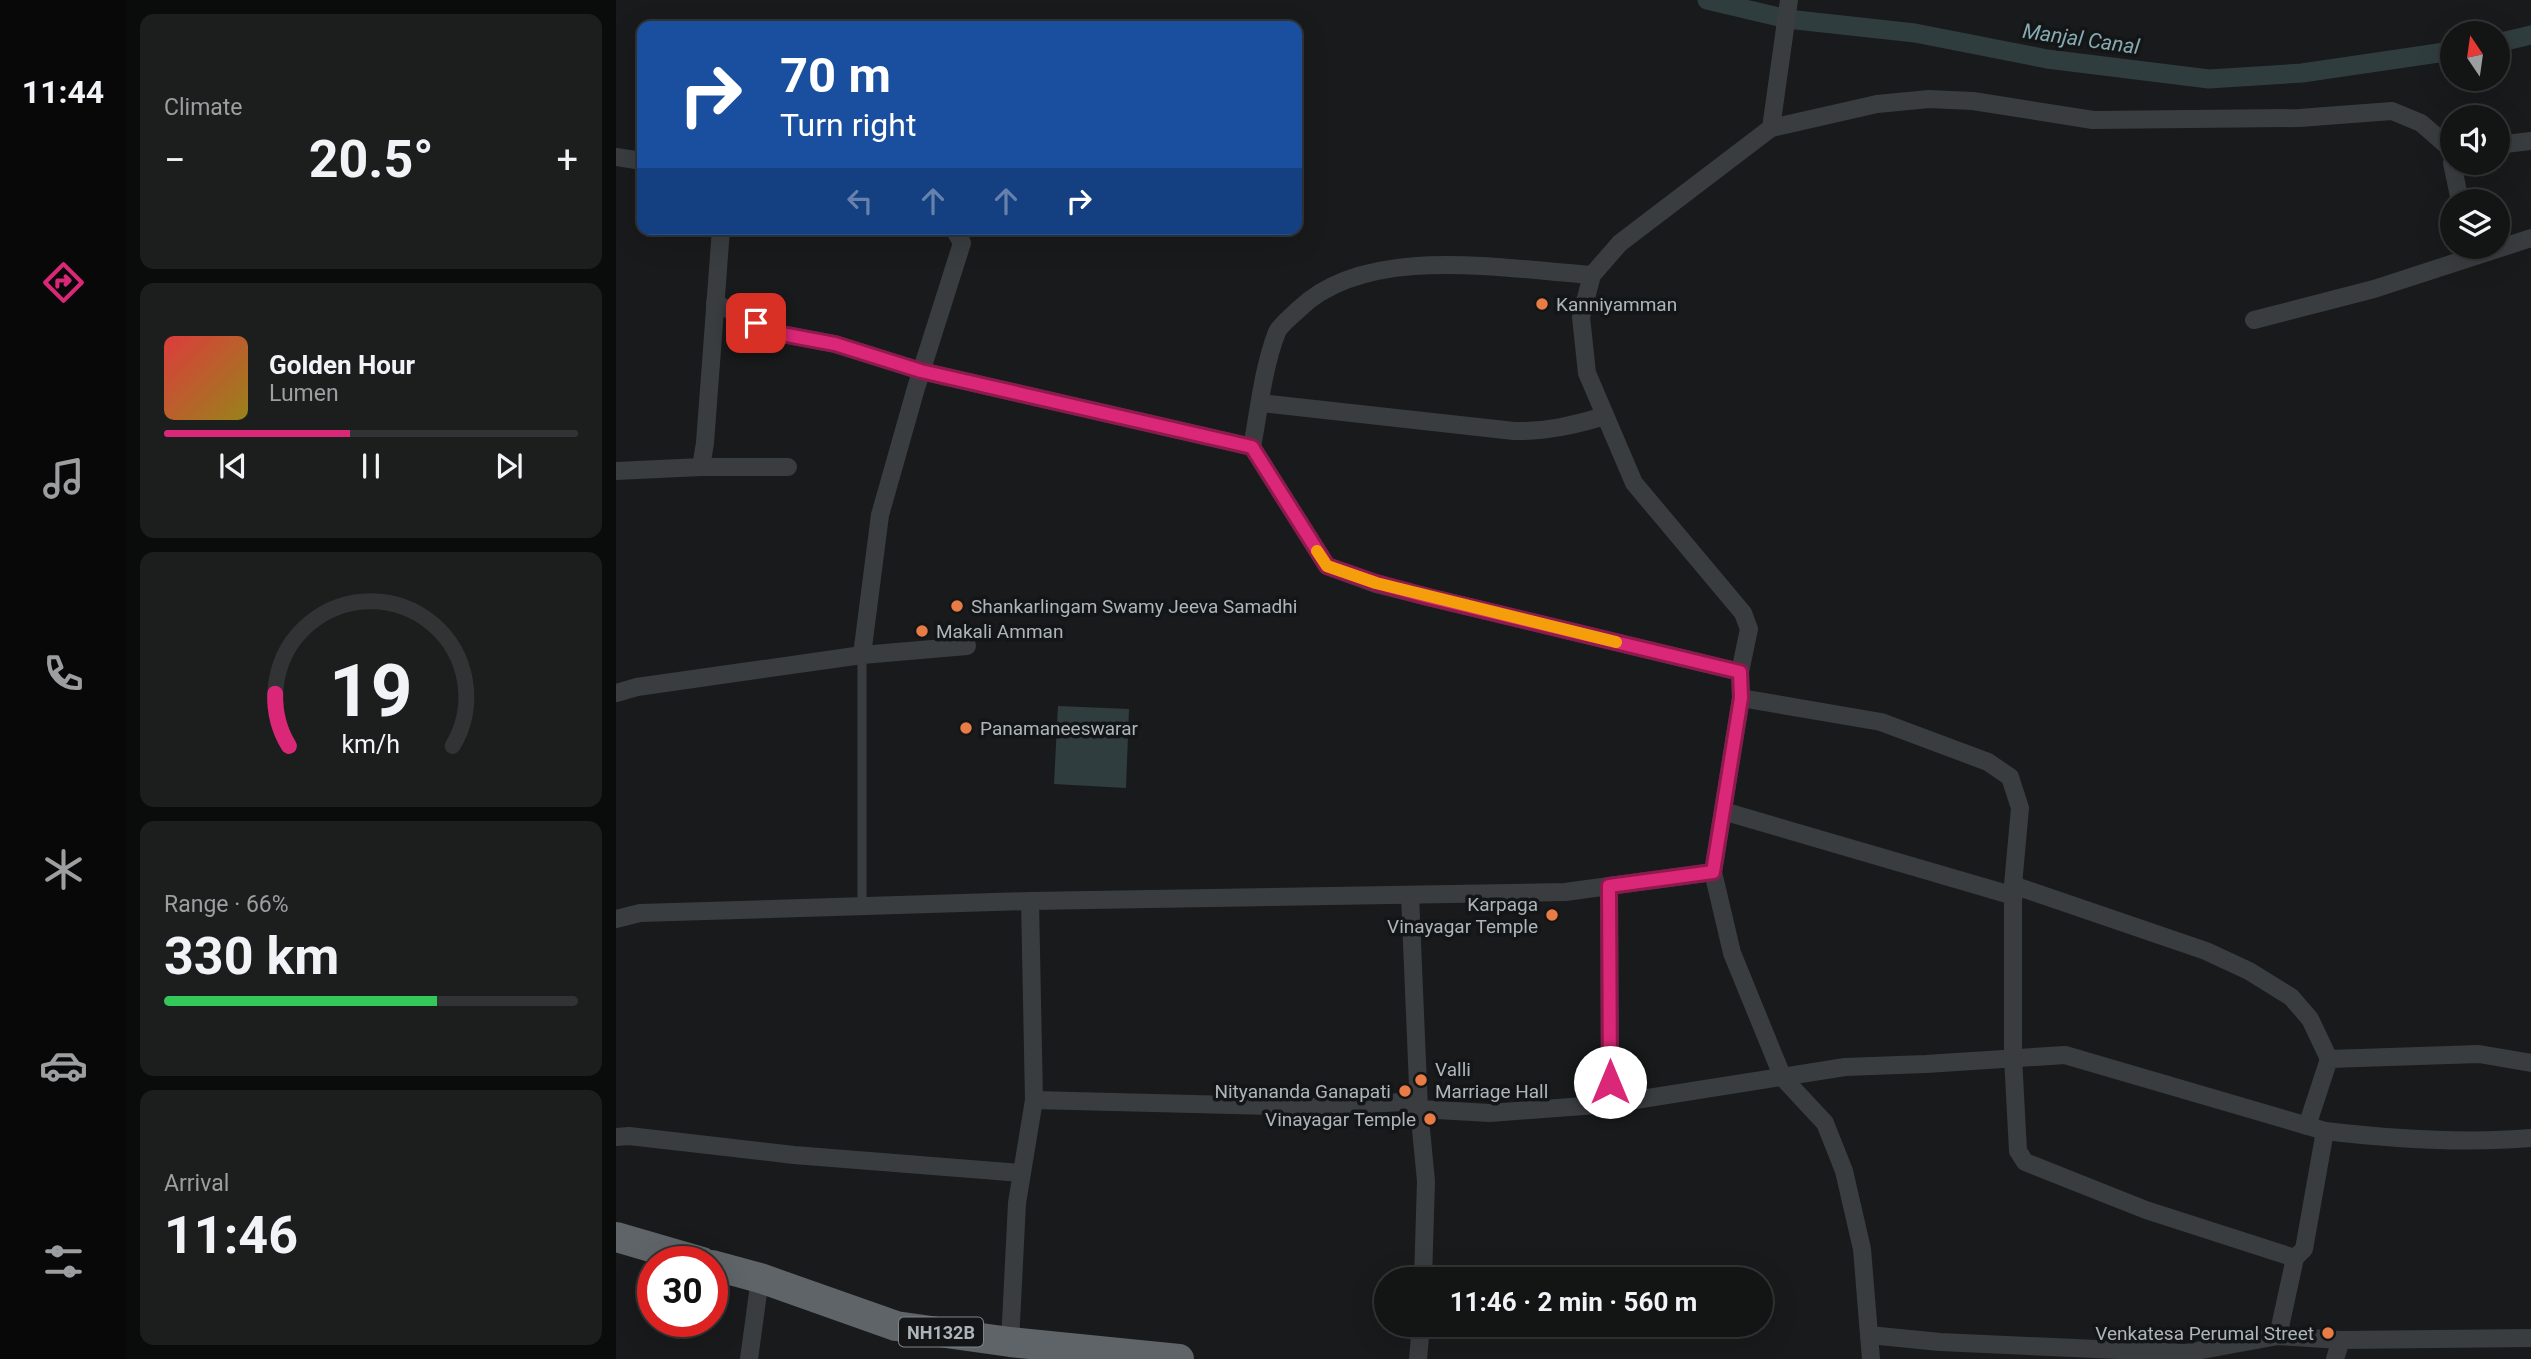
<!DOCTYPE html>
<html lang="en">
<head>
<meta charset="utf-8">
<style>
  :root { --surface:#131414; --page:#1c1d1d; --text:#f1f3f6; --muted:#9d9ea0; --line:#323334; --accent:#db2777 }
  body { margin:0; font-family:Roboto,sans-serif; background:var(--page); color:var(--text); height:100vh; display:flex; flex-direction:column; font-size:26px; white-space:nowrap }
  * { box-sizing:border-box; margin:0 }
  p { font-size:23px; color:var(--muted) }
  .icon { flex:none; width:38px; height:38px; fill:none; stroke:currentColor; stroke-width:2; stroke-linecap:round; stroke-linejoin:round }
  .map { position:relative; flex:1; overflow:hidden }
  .sheet { display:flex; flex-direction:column; gap:14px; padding:14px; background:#0a0b0b; width:490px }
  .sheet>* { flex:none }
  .banner { position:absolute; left:21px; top:21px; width:665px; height:214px; border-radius:14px; box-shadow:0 7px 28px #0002,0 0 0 2px var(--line); background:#1a4fa0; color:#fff; overflow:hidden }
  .needle { width:46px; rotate:347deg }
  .controls { position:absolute; left:1824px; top:21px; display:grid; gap:14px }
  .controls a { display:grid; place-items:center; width:70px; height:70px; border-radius:50%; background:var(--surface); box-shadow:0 7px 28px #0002,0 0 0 2px var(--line); font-size:35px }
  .speed { position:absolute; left:21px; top:1246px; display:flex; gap:14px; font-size:35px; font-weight:700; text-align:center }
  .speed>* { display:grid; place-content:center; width:91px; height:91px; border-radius:50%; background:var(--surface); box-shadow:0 7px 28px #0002,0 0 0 2px var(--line); line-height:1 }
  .speed .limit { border:10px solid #d22; background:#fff; color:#111 }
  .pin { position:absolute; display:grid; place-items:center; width:60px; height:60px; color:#fff; margin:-30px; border-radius:14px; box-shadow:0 4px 10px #0006 }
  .me { position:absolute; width:77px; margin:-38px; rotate:0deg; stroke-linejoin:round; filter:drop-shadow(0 0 5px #0008) }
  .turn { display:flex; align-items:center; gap:24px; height:147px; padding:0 28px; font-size:32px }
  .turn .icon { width:91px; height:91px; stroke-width:2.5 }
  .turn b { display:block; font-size:49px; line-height:60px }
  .lanes { display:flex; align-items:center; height:66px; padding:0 28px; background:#0003; justify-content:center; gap:35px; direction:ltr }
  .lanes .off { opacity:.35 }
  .big { font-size:52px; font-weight:700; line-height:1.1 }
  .sheet .tile { flex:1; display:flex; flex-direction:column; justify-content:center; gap:10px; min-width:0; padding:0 24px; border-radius:14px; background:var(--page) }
  .sheet .dial { align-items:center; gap:0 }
  .dial svg { height:182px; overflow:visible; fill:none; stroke:var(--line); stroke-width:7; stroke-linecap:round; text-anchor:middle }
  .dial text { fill:var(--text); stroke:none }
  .song { display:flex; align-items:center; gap:21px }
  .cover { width:84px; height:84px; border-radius:10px; background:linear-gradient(135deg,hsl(0 70% 55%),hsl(50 70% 35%)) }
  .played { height:7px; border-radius:4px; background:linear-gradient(90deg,var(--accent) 45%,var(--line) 45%) }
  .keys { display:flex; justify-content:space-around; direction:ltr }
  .heat { display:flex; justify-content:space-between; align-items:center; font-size:38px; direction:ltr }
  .charge { height:10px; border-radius:5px; background:linear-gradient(90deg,#34c759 66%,var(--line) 0) }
  .trip { position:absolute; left:758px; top:1267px; width:399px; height:70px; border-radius:35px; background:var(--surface); box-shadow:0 7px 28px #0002,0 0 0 2px var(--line); font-weight:700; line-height:70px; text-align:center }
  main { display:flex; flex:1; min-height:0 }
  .tabs { display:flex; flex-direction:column; width:126px; justify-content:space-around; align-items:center; background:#080808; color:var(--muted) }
  .tabs .icon { width:49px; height:49px }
  .tabs .current { color:var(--accent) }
  .tabs b { font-size:32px; color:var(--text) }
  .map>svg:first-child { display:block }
  .water { fill:#303d3f }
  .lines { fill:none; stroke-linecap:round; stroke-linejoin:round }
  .canal { stroke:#303d3f; stroke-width:19 }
  .service { stroke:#3a3d40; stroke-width:9 }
  .minor { stroke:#3a3d40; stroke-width:18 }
  .trunk { stroke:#5e6468; stroke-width:30 }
  .route-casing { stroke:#8e194d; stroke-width:18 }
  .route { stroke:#db2777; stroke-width:12 }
  .slow { stroke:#f59e0b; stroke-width:12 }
  .poi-dot { fill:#e87c44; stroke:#141516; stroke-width:2.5 }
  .labels { text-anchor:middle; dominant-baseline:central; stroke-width:7; stroke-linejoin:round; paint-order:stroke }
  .shield { fill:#141516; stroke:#7e8589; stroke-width:2 }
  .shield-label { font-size:18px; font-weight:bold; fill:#acb5ba }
  .poi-label { font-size:19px; fill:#acb5ba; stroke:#141516; text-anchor:start }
  .water-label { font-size:21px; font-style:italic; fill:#86acb2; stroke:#141516 }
</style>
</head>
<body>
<main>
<nav class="tabs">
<b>11:44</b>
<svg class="icon current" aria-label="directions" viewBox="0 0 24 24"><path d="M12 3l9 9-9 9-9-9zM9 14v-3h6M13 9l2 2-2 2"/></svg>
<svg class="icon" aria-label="music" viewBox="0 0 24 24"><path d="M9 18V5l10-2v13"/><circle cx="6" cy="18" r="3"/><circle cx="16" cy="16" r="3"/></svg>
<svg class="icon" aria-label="phone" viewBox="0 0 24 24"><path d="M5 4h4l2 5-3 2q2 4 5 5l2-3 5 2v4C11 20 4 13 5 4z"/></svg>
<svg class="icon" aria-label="climate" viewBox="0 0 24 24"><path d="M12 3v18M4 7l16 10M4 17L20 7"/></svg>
<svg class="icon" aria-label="car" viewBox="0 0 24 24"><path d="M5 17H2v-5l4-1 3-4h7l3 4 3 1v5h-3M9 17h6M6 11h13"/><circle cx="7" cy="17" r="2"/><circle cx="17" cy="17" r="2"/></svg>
<svg class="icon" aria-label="filters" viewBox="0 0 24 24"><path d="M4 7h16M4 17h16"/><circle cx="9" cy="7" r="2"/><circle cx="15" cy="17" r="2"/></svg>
</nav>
<section class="sheet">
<div class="tile"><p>Climate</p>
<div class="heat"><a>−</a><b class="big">20.5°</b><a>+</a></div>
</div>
<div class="tile">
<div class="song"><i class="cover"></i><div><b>Golden Hour</b><p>Lumen</p></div></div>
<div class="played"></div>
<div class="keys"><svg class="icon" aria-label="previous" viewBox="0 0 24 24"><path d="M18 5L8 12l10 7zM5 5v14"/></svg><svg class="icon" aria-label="pause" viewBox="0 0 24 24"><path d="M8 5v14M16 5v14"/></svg><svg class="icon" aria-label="next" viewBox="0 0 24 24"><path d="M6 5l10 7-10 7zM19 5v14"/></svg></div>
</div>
<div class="tile dial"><svg viewBox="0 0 100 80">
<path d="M14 69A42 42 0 1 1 86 69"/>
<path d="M14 69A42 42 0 0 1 8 46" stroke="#db2777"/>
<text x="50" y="56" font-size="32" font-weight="700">19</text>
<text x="50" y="72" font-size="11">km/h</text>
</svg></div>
<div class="tile"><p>Range · 66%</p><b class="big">330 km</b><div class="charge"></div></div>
<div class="tile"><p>Arrival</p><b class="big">11:46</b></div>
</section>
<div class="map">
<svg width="1915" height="1359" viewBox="0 0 1915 1359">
  <rect width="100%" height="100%" fill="#191a1b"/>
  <path class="water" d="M442 706 513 709 510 788 438 784Z"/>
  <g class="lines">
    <g class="canal">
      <path d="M1091 0 1171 19 1299 33 1431 59 1593 79 1686 73 1836 51"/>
      <path d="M1881 43 1915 35"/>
    </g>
    <path class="service" d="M246 655V906"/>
    <g class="minor">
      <path d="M1173 0 1155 128 1004 243 976 275 965 317 971 373 1018 483 1127 613 1133 629 1124 672 1125 698 1097 872 1116 953 1167 1078 1209 1123 1228 1171 1246 1249 1255 1359"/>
      <path d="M1155 128 1261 104 1313 99 1357 101 1477 120 1683 118 1776 111 1805 123 1836 150"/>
      <path d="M1881 145 1915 141"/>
      <path d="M0 157 26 161"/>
      <path d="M1836 163 1844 201"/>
      <path d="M976 275C888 269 751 243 683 309 676 316 665 324 661 332 647 368 643 410 636 447L711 566 760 584 812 597 1124 672"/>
      <path d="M99 303 161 333 219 344 305 371 636 447"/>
      <path d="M1638 320 1758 289 1915 238"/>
      <path d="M645 403 898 431C930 432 958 425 989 416"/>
      <path d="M85 467H172"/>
      <path d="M0 471 85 467 89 443 105 229"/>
      <path d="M246 655 264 515 300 388 346 243 338 229"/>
      <path d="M0 693 21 687 246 655 351 646"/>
      <path d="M1125 698 1265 722 1372 762 1394 777 1404 808 1397 885V1057L1402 1151 1409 1162 1530 1210 1679 1258"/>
      <path d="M1107 811 1398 896"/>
      <path d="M1397 885 1590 951 1633 971 1675 997 1694 1019 1713 1059"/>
      <path d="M993 886 994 1104"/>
      <path d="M794 895 803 1109 810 1181 807 1279"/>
      <path d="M0 919 24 913 414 901 949 892 1097 872"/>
      <path d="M418 1100 695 1107 787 1102 803 1109 874 1113 994 1104 1229 1067 1310 1064 1449 1055 1709 1131 1688 1249 1679 1258 1662 1336"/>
      <path d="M1691 1126 1713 1059 1863 1054 1915 1063"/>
      <path d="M1709 1131C1777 1139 1846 1144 1915 1138"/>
      <path d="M0 1137 13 1136 178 1155 406 1173"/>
      <path d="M1253 1335 1324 1342 1569 1353 1662 1336 1725 1340 1915 1338"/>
      <path d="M394 1342 401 1203 418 1100 414 901"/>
      <path d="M133 1359 144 1278"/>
      <path d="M802 1359 805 1325"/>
      <path d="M1719 1359 1725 1340"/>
    </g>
    <g class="trunk">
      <path d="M0 1237 86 1262"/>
      <path d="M96 1265 144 1278 280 1326 394 1342 563 1359"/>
    </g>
  </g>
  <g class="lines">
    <defs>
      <path id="route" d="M140 323 160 333 219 344 305 371 636 447 711 566 760 583 812 597 1124 672 1125 698 1097 872 993 886 994 1082"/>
    </defs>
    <use href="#route" class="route-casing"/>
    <use href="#route" class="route"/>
    <path class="slow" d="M701 551 711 566 760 583 1000 642"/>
  </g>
  <g class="poi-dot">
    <circle cx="926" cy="304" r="7"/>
    <circle cx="341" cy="606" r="7"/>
    <circle cx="306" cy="631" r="7"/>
    <circle cx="350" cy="728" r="7"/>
    <circle cx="936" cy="915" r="7"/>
    <circle cx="805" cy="1080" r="7"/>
    <circle cx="789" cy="1091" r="7"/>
    <circle cx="814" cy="1119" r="7"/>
    <circle cx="1712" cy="1333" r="7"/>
  </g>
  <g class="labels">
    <rect class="shield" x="283" y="1317.5" width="84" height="29" rx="5"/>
    <g class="shield-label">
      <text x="325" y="1332">NH132B</text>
    </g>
    <g class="poi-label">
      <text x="940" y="304">Kanniyamman</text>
      <text x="355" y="606">Shankarlingam Swamy Jeeva Samadhi</text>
      <text x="320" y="631">Makali Amman</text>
      <text x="364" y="728">Panamaneeswarar</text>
      <text x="922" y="904" text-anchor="end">Karpaga<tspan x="922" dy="22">Vinayagar Temple</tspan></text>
      <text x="819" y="1069">Valli<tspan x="819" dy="22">Marriage Hall</tspan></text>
      <text x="775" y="1091" text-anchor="end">Nityananda Ganapati</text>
      <text x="800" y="1119" text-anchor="end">Vinayagar Temple</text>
      <text x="1698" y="1333" text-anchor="end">Venkatesa Perumal Street</text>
    </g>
    <g class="water-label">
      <text transform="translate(1465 39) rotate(8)">Manjal Canal</text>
    </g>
  </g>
</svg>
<div class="controls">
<a><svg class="needle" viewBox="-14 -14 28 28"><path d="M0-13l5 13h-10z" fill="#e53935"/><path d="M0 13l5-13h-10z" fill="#9d9ea0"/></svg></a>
<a><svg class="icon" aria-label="sound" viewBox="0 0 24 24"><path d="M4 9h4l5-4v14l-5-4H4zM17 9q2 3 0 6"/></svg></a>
<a><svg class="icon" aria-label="layers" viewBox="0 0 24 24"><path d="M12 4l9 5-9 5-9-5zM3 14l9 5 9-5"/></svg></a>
</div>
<div class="speed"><div class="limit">30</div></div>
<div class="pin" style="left:140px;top:323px;background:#d93025"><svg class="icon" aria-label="arrive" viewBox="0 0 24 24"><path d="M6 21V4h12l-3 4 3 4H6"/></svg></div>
<svg class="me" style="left:994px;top:1082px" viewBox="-20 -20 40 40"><circle r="19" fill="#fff"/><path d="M0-13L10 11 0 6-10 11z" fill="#db2777"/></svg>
<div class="trip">11:46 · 2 min · 560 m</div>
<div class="banner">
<div class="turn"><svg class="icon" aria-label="right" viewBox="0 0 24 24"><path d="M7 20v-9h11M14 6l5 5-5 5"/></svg><div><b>70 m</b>Turn right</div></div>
<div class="lanes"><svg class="icon off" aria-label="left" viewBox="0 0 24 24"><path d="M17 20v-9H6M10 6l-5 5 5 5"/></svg><svg class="icon off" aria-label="ahead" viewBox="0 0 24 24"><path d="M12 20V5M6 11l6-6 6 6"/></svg><svg class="icon off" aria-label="ahead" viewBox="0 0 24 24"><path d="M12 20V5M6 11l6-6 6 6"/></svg><svg class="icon" aria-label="right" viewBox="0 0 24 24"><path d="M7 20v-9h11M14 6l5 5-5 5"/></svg></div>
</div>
</div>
</main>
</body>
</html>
